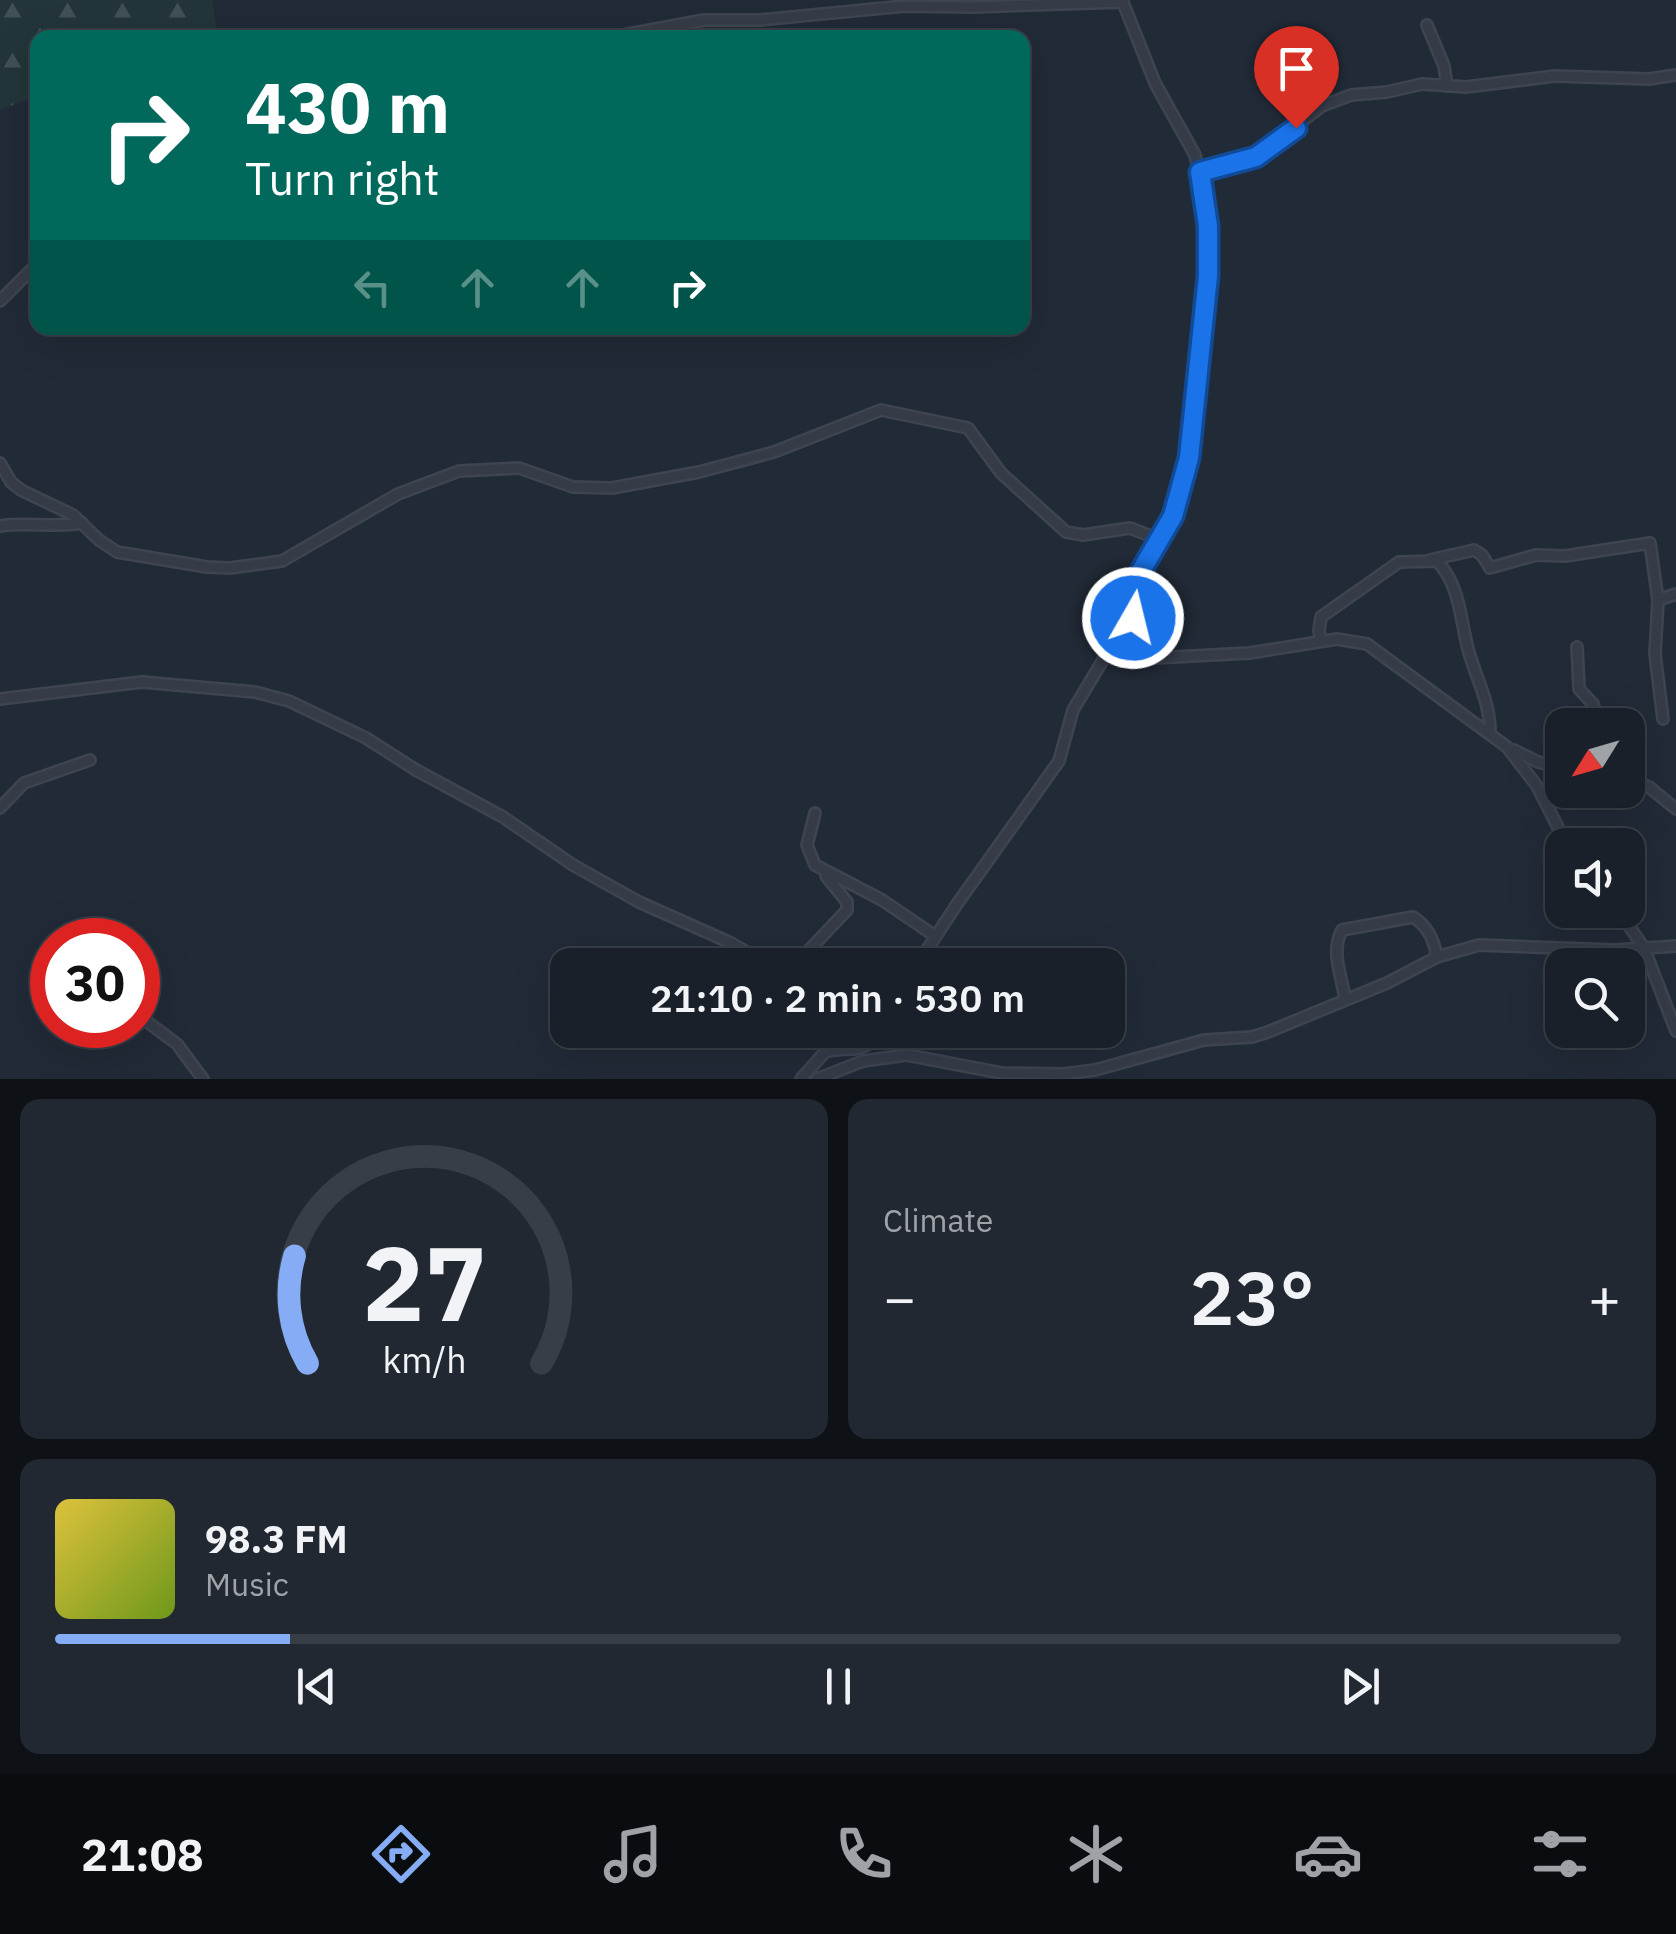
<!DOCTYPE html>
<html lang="en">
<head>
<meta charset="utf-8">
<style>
  :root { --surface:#192029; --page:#222831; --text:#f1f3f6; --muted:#9fa3a8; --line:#373e46; --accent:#85acf4 }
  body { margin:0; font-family:"IBM Plex Sans",sans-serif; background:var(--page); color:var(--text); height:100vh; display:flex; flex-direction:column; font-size:38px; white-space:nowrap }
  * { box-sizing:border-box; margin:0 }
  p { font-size:32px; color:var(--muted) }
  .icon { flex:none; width:55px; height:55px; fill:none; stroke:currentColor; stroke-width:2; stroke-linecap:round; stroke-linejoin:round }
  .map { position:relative; height:1079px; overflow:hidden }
  .panel { display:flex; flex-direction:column; gap:20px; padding:20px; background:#0e1217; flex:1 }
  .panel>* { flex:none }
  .guide { position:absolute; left:30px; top:30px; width:1000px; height:305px; border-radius:20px; box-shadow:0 10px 40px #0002,0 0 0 2px var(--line); background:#00695c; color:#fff; overflow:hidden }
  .needle { width:65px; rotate:233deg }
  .tools { position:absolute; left:1545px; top:708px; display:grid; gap:20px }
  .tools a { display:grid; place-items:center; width:100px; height:100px; border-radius:20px; background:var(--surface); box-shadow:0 10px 40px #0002,0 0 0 2px var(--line); font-size:50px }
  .speed { position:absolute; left:30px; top:918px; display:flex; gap:20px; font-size:50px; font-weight:700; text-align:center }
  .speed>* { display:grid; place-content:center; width:130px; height:130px; border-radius:50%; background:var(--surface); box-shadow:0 10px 40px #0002,0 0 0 2px var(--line); line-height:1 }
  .speed .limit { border:15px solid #d22; background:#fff; color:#111 }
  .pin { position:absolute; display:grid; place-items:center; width:85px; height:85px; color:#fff; margin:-102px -42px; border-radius:50% 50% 50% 0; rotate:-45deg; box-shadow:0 0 10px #0007 }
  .pin .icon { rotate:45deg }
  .me { position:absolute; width:110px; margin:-55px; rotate:8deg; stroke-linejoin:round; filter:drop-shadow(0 0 8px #0008) }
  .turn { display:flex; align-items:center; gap:35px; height:210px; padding:0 50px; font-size:45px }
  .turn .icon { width:130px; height:130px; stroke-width:2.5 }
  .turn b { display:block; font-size:70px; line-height:85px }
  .lanes { display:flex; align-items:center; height:95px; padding:0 50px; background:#0003; justify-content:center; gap:50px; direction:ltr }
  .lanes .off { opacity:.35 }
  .big { font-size:75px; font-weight:600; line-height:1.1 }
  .panel .widget { flex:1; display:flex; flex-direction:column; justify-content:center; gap:15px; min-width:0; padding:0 35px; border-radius:20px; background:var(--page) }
  .panel .dial { align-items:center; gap:0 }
  .dial svg { height:260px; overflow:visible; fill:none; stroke:var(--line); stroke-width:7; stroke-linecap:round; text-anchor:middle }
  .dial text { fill:var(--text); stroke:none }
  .song { display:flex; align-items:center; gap:30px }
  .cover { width:120px; height:120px; border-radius:15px; background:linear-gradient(135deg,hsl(50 70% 55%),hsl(80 70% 35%)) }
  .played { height:10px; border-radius:5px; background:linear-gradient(90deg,var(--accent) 15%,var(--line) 15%) }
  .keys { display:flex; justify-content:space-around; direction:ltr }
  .heat { display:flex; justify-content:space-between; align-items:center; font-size:55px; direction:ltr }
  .panel .tiles { flex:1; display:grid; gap:20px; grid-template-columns:1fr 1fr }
  .widget:last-child { grid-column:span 2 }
  .trip { position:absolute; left:550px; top:948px; width:575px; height:100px; border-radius:20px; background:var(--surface); box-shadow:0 10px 40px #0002,0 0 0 2px var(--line); font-weight:600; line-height:100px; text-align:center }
  .dock { display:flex; height:160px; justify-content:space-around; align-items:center; background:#0a0d10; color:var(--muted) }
  .dock .icon { width:70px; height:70px }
  .dock .current { color:var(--accent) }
  .dock b { font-size:45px; color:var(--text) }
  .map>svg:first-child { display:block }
  .forest { fill:url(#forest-firs) }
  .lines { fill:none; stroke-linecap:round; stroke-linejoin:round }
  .minor-casing { stroke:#3e4551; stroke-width:14 }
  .minor { stroke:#353c48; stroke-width:9 }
  .route-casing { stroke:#114b97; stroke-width:25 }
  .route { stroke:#1a73e8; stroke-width:18 }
</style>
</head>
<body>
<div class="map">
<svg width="1676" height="1079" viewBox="0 0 1676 1079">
  <defs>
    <pattern id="forest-firs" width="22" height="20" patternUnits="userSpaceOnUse" patternTransform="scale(2.5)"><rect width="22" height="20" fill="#233539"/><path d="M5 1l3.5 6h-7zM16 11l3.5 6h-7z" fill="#405054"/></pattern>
  </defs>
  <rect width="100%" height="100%" fill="#212a37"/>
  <path class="forest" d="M0 0H212L218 37 38 38 37 102 29 99 0 110Z"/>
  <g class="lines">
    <defs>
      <g id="minor">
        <path d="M1427 25 1444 66 1447 86"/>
        <path d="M607 38 704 20H760L905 6 973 7 1123 2"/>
        <path d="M1200 172 1256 157 1322 106 1351 95 1387 92 1422 84 1466 87 1555 76 1649 79 1676 75"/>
        <path d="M0 301 38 263"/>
        <path d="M0 463 11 482 21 490 73 515 99 540 117 552 207 567 230 568 282 561 398 494 459 471 519 468 573 487 612 488 699 472 774 452 881 410 968 428 1001 473 1066 532 1083 535 1130 528 1161 540"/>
        <path d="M0 526C27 522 54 528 82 523"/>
        <path d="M1430 560 1474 550 1482 555 1490 568 1536 555 1565 556 1650 543 1658 600 1655 654 1663 719"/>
        <path d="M1124 600 1129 604 1141 644 1154 658 1250 653 1337 639 1367 644 1507 747 1537 786 1567 845"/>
        <path d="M1658 600 1676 594"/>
        <path d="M1321 641 1319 631 1321 617 1399 562 1437 561C1460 585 1460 618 1468 649 1476 679 1490 701 1490 732"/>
        <path d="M1577 647 1579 689 1593 704 1599 725"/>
        <path d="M0 699 142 682 255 692 289 701 366 738 416 770 503 817 573 865 639 902 731 943 769 965"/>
        <path d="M1514 750 1538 762 1562 768"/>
        <path d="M1628 779 1649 787 1676 809"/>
        <path d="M0 808 24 783 90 760"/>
        <path d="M815 813 807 845 815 865 882 900 935 936"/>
        <path d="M1618 910 1644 948 1676 1031"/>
        <path d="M795 965 847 910V902L826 876"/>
        <path d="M917 965 957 904 1059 761 1073 710 1106 655 1133 583 1161 540 1185 476 1198 393 1208 277 1206 200 1195 155 1155 83 1122 0"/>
        <path d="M1345 999C1342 976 1330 952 1342 930L1413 917C1428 926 1434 940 1437 957"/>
        <path d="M138 1015 177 1044 203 1079"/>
        <path d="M823 1030 825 1052"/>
        <path d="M801 1079 825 1052C852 1044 861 1059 881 1030"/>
        <path d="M817 1079 863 1061 907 1055 1001 1073 1064 1074 1095 1070 1204 1040 1252 1037 1268 1032 1387 983 1437 957 1479 945 1615 950 1676 946"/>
      </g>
    </defs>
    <use href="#minor" class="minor-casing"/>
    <use href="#minor" class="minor"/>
  </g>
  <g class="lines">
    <defs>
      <path id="route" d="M1133 618 1124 600 1173 516 1189 458 1208 276V226L1200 172 1256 157 1296 128"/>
    </defs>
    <use href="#route" class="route-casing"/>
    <use href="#route" class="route"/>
  </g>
</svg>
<div class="tools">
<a><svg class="needle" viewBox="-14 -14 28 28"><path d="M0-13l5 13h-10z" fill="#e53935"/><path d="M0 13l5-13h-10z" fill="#9fa3a8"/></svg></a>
<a><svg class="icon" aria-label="sound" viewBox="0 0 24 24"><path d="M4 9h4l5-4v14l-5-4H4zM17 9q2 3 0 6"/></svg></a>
<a><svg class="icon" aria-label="search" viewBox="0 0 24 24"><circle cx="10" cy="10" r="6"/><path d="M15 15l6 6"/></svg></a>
</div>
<div class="speed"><div class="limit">30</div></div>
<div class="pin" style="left:1296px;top:128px;background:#d93025"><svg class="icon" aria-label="arrive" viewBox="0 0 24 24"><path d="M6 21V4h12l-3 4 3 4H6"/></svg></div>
<svg class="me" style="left:1133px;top:618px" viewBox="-20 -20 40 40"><circle r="17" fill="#1a73e8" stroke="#fff" stroke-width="3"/><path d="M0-11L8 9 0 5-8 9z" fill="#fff"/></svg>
<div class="trip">21:10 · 2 min · 530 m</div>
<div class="guide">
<div class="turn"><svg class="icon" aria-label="right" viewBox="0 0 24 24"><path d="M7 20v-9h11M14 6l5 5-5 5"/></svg><div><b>430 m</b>Turn right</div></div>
<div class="lanes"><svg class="icon off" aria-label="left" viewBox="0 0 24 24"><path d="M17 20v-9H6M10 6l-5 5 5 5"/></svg><svg class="icon off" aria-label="ahead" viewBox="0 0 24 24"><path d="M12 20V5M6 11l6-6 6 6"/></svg><svg class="icon off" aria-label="ahead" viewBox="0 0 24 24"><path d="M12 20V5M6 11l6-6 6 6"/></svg><svg class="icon" aria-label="right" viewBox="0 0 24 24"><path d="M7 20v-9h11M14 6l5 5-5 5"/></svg></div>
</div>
</div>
<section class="panel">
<div class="tiles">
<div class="widget dial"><svg viewBox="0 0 100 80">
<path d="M14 69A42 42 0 1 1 86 69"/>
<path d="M14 69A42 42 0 0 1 10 36" stroke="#85acf4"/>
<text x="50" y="56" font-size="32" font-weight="700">27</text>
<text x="50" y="72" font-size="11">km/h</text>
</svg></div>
<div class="widget"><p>Climate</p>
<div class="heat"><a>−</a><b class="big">23°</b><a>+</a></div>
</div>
<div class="widget">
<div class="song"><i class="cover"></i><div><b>98.3 FM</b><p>Music</p></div></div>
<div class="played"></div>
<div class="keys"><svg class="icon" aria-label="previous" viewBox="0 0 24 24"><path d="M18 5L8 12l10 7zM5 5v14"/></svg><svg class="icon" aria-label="pause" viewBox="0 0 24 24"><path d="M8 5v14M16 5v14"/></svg><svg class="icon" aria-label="next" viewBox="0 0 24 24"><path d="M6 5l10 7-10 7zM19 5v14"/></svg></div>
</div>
</div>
</section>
<nav class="dock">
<b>21:08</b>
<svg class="icon current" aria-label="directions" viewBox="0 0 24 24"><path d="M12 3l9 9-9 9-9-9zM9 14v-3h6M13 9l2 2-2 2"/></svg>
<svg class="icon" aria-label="music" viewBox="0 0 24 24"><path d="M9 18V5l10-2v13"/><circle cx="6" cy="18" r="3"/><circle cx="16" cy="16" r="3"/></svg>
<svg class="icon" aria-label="phone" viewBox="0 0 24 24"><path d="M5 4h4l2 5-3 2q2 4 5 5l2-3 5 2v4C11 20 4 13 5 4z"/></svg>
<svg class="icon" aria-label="climate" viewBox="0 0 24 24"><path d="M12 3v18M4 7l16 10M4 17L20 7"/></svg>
<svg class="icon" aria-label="car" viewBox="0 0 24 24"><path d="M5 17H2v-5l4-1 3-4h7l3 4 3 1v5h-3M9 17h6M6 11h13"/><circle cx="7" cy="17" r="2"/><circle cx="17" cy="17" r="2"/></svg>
<svg class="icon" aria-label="filters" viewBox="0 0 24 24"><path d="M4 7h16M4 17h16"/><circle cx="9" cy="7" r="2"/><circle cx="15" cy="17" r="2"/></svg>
</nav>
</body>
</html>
